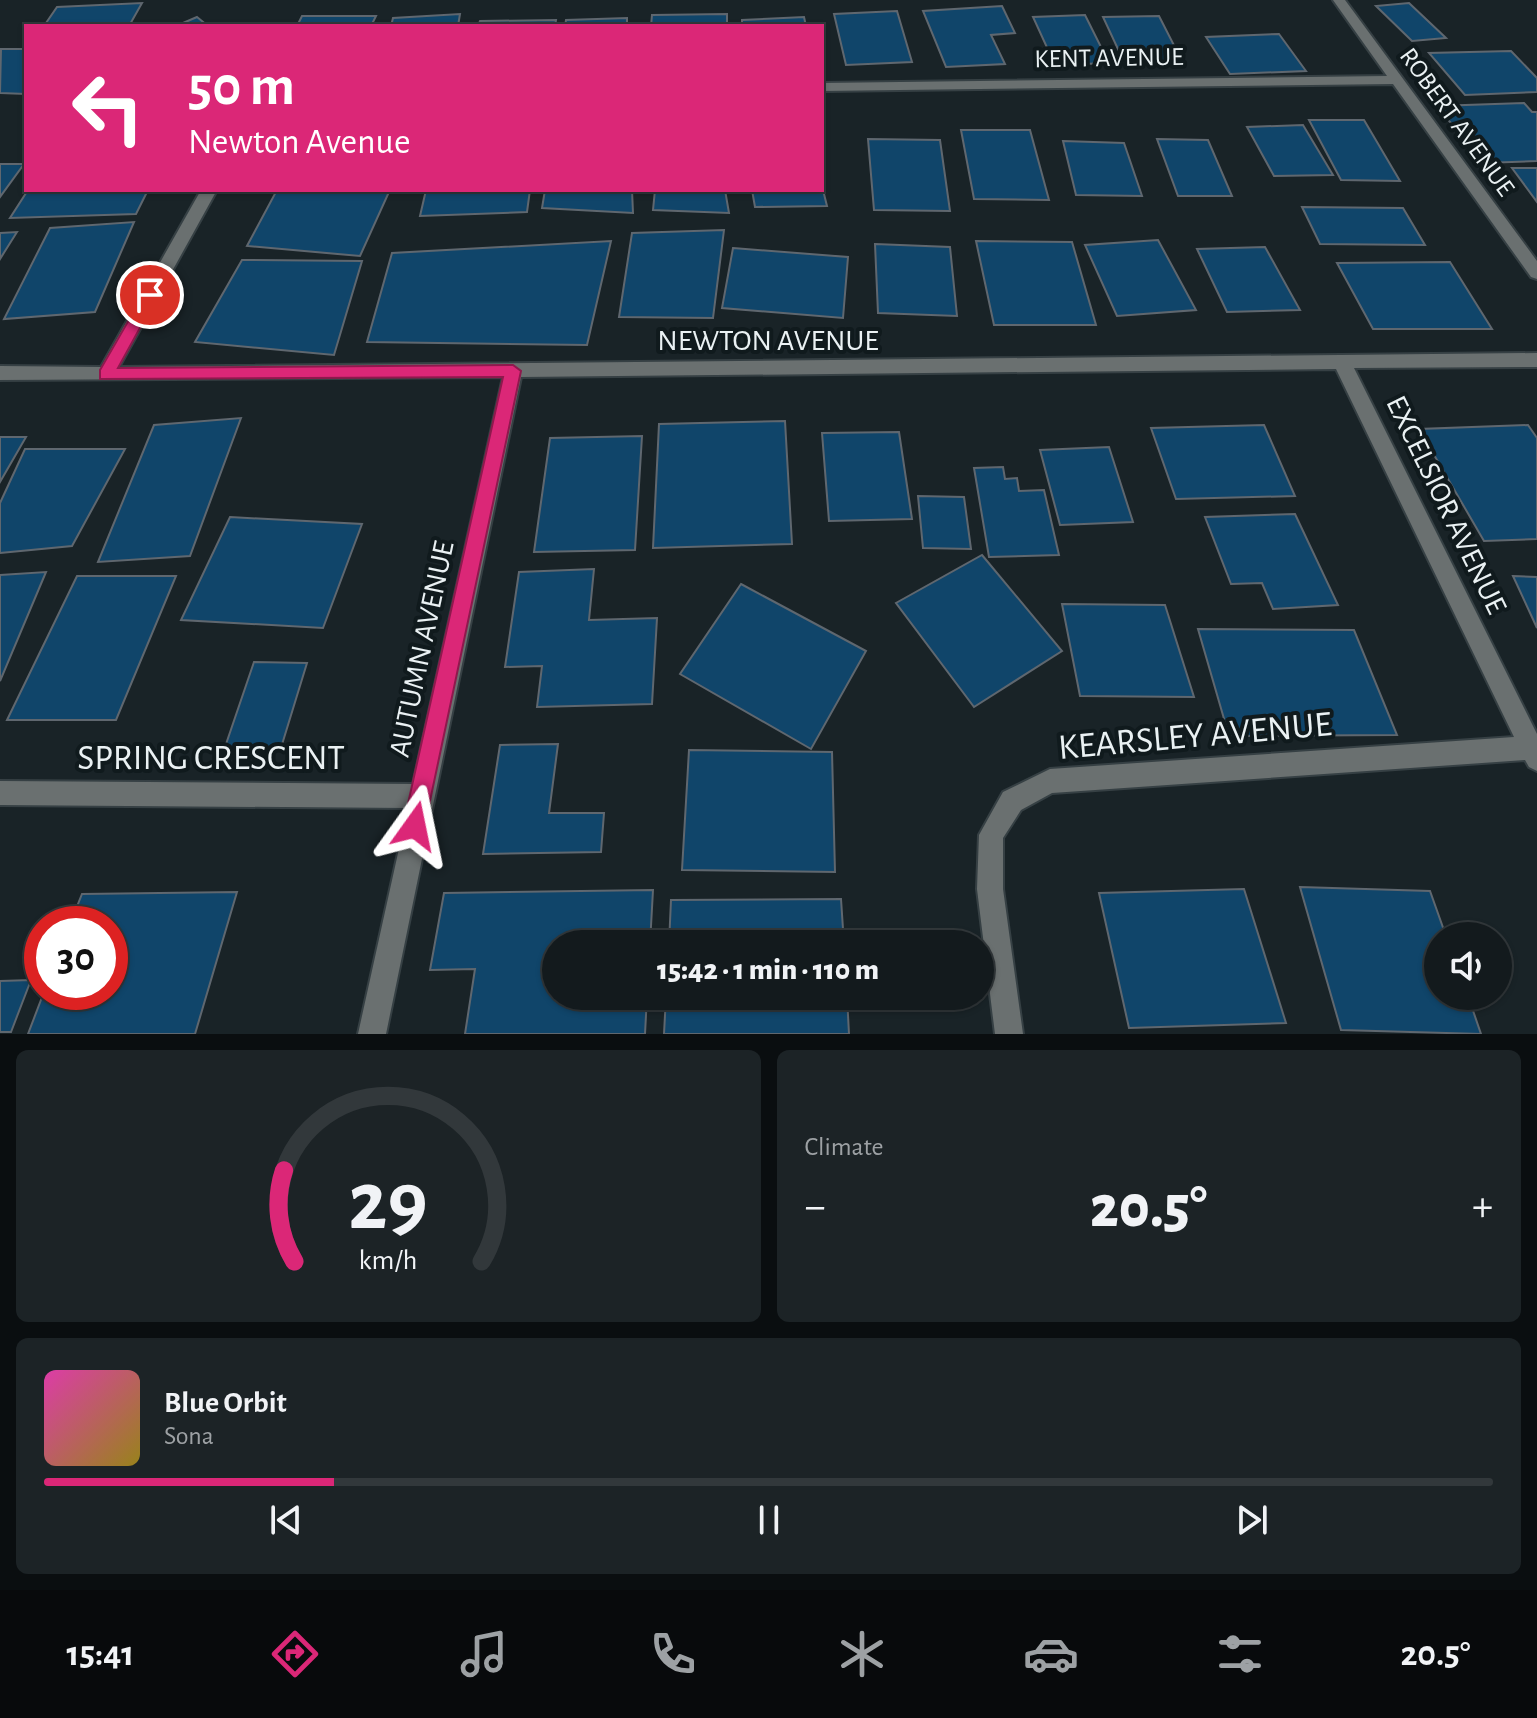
<!DOCTYPE html>
<html lang="en">
<head>
<meta charset="utf-8">
<style>
  :root { --surface:#131a1d; --page:#1c2326; --text:#f1f3f6; --muted:#9da1a4; --line:#32383b; --accent:#db2777 }
  body { margin:0; font-family:"Alegreya Sans",sans-serif; background:var(--page); color:var(--text); height:100vh; display:flex; flex-direction:column; font-size:30px; white-space:nowrap }
  * { box-sizing:border-box; margin:0 }
  p { font-size:26px; color:var(--muted) }
  .icon { flex:none; width:44px; height:44px; fill:none; stroke:currentColor; stroke-width:2; stroke-linecap:round; stroke-linejoin:round }
  .map { position:relative; height:1034px; overflow:hidden }
  .panel { display:flex; flex-direction:column; gap:16px; padding:16px; background:#0a0e10; flex:1 }
  .panel>* { flex:none }
  .banner { position:absolute; left:24px; top:24px; width:800px; height:168px; border-radius:0px; box-shadow:0 2px 6px #0004,0 0 0 2px var(--line); background:#db2777; color:#fff; overflow:hidden }
  .tools { position:absolute; left:1424px; top:922px; display:grid; gap:16px }
  .tools a { display:grid; place-items:center; width:88px; height:88px; border-radius:50%; background:var(--surface); box-shadow:0 2px 6px #0004,0 0 0 2px var(--line); font-size:40px }
  .speed { position:absolute; left:24px; top:906px; display:flex; gap:16px; font-size:40px; font-weight:700; text-align:center }
  .speed>* { display:grid; place-content:center; width:104px; height:104px; border-radius:50%; background:var(--surface); box-shadow:0 2px 6px #0004,0 0 0 2px var(--line); line-height:1 }
  .speed .limit { border:12px solid #d22; background:#fff; color:#111 }
  .pin { position:absolute; display:grid; place-items:center; width:68px; height:68px; color:#fff; margin:-34px; border:4px solid #fff; border-radius:50%; box-shadow:0 2px 8px #0007 }
  .me { position:absolute; width:88px; margin:-44px; rotate:12deg; stroke-linejoin:round; filter:drop-shadow(0 0 6px #0008) }
  .turn { display:flex; align-items:center; gap:28px; height:168px; padding:0 32px; font-size:36px }
  .turn .icon { width:104px; height:104px; stroke-width:2.5 }
  .turn b { display:block; font-size:56px; line-height:68px }
  .big { font-size:60px; font-weight:800; line-height:1.1 }
  .panel .card { flex:1; display:flex; flex-direction:column; justify-content:center; gap:12px; min-width:0; padding:0 28px; border-radius:12px; background:var(--page) }
  .panel .dial { align-items:center; gap:0 }
  .dial svg { height:208px; overflow:visible; fill:none; stroke:var(--line); stroke-width:7; stroke-linecap:round; text-anchor:middle }
  .dial text { fill:var(--text); stroke:none }
  .song { display:flex; align-items:center; gap:24px }
  .cover { width:96px; height:96px; border-radius:12px; background:linear-gradient(135deg,hsl(320 70% 55%),hsl(50 70% 35%)) }
  .played { height:8px; border-radius:4px; background:linear-gradient(90deg,var(--accent) 20%,var(--line) 20%) }
  .keys { display:flex; justify-content:space-around; direction:ltr }
  .heat { display:flex; justify-content:space-between; align-items:center; font-size:44px; direction:ltr }
  .panel .tiles { flex:1; display:grid; gap:16px; grid-template-columns:1fr 1fr }
  .card:last-child { grid-column:span 2 }
  .trip { position:absolute; left:542px; top:930px; width:452px; height:80px; border-radius:40px; background:var(--surface); box-shadow:0 2px 6px #0004,0 0 0 2px var(--line); font-weight:800; line-height:80px; text-align:center }
  .tabs { display:flex; height:128px; justify-content:space-around; align-items:center; background:#080a0c; color:var(--muted) }
  .tabs .icon { width:56px; height:56px }
  .tabs .selected { color:var(--accent) }
  .tabs b { font-size:36px; color:var(--text) }
  .map>svg:first-child { display:block }
  .building { fill:#10456a; stroke:#5f676f; stroke-width:2 }
  .lines { fill:none; stroke-linecap:round; stroke-linejoin:round }
  .minor-casing { stroke:#364044; stroke-width:4 }
  .minor { fill:#6a7070; fill-rule:evenodd }
  .route { fill:#db2777; stroke:#8e194d; stroke-width:2 }
  .labels { text-anchor:middle; dominant-baseline:central; stroke-width:8; stroke-linejoin:round; paint-order:stroke }
  .far-street-label { font-size:26px; fill:#eaf1f3; stroke:#101a1d }
  .street-label { font-size:30px; fill:#eaf1f3; stroke:#101a1d }
  .near-street-label { font-size:36px; fill:#eaf1f3; stroke:#101a1d }
</style>
</head>
<body>
<div class="map">
<svg width="1537" height="1034" viewBox="0 0 1537 1034">
  <rect width="100%" height="100%" fill="#192327"/>
  <g class="building">
    <path d="M142 3 129 26H44L57 7Z"/>
    <path d="M1409 3 1446 38 1412 41 1376 6Z"/>
    <path d="M1002 6 1015 33 991 35 1005 64 946 67 923 11Z"/>
    <path d="M897 11 912 62 846 65 834 14Z"/>
    <path d="M460 14 458 26H391L393 18Z"/>
    <path d="M727 14V26H651L652 15Z"/>
    <path d="M1085 15 1109 63 1055 65 1033 17Z"/>
    <path d="M302 16H376L371 26H297Z"/>
    <path d="M1159 16 1182 61 1124 62 1103 17Z"/>
    <path d="M197 17 208 26H176Z"/>
    <path d="M804 17 806 26H742V20Z"/>
    <path d="M627 18V26H565L566 20Z"/>
    <path d="M556 20 555 26H478L480 21Z"/>
    <path d="M1279 34 1306 71 1230 74 1206 37Z"/>
    <path d="M1 49H26V94L0 93Z"/>
    <path d="M1511 51 1537 78V92L1465 95 1429 53Z"/>
    <path d="M1524 103 1532 112H1537V161L1483 163 1437 106Z"/>
    <path d="M1309 120H1364L1400 181 1341 180Z"/>
    <path d="M1303 125 1333 175 1274 176 1247 127Z"/>
    <path d="M961 130H1030L1049 200 974 199Z"/>
    <path d="M868 139 940 140 950 211 874 210Z"/>
    <path d="M1157 139 1208 140 1232 196H1178Z"/>
    <path d="M1063 141 1124 143 1142 196 1076 195Z"/>
    <path d="M0 164H24L0 197Z"/>
    <path d="M1512 168H1537V202Z"/>
    <path d="M822 186 827 206 755 207 752 190H822Z"/>
    <path d="M28 190H148L136 214 10 218Z"/>
    <path d="M277 190H310L389 192 360 256 247 246Z"/>
    <path d="M426 190H530L527 212 420 216Z"/>
    <path d="M545 190H632L633 213 542 208Z"/>
    <path d="M655 190H725L729 213 653 210Z"/>
    <path d="M1302 207 1403 208 1425 245 1320 244Z"/>
    <path d="M134 222 95 312 4 319 50 228Z"/>
    <path d="M724 230 713 318 619 317 632 233Z"/>
    <path d="M17 232 0 259V233Z"/>
    <path d="M1158 240 1196 310 1117 316 1085 245Z"/>
    <path d="M611 241 587 345 367 342 392 253Z"/>
    <path d="M976 241 1072 242 1096 325H994Z"/>
    <path d="M875 244 950 247 957 316 878 313Z"/>
    <path d="M1265 247 1300 310 1227 312 1197 249Z"/>
    <path d="M733 248 848 257 843 318 722 308Z"/>
    <path d="M242 260 362 261 334 355 195 342Z"/>
    <path d="M1450 262 1492 329H1373L1337 263Z"/>
    <path d="M241 418 190 556 98 562 154 425Z"/>
    <path d="M785 421 792 544 653 548 659 424Z"/>
    <path d="M1264 425 1295 496 1176 499 1151 428Z"/>
    <path d="M1528 425 1537 438V539L1484 541 1419 429Z"/>
    <path d="M899 432 912 519 829 521 822 433Z"/>
    <path d="M642 436 635 550 534 552 550 438Z"/>
    <path d="M0 437H26L0 482Z"/>
    <path d="M1109 447 1133 522 1060 525 1040 450Z"/>
    <path d="M25 449H125L72 546 0 553V503Z"/>
    <path d="M1003 467 1005 479 1017 478 1019 491 1044 490 1059 555 989 557 974 468Z"/>
    <path d="M918 496 964 497 971 549 923 548Z"/>
    <path d="M1295 514 1338 605 1273 609 1262 583 1231 584 1205 517Z"/>
    <path d="M230 517 362 524 323 628 181 620Z"/>
    <path d="M982 555 1062 651 974 707 896 603Z"/>
    <path d="M594 569 589 620 657 618 652 704 537 707 542 666 505 667 519 572Z"/>
    <path d="M46 572 0 681V575Z"/>
    <path d="M77 576H176L116 720H7Z"/>
    <path d="M1513 576 1537 577V628Z"/>
    <path d="M741 584 866 651 811 749 680 674Z"/>
    <path d="M1062 604 1165 605 1194 697 1080 696Z"/>
    <path d="M1198 629 1354 630 1397 735 1229 736Z"/>
    <path d="M254 662 307 663 280 751 224 750Z"/>
    <path d="M558 744 549 813H604L601 852 483 854 500 745Z"/>
    <path d="M689 750 832 752 835 872 682 870Z"/>
    <path d="M1300 887 1430 891 1446 936H1438V996H1468L1481 1034 1341 1030Z"/>
    <path d="M1244 889 1286 1023 1129 1028 1099 893Z"/>
    <path d="M653 890 650 944H556V996H647L645 1034H465L475 969 430 970 444 893Z"/>
    <path d="M237 892 195 1034H28L44 992H110V924H70L82 894Z"/>
    <path d="M841 899 844 944H669L671 900Z"/>
    <path d="M31 980 11 1032H0V981Z"/>
    <path d="M666 996H847L849 1034H664Z"/>
  </g>
  <g class="lines">
    <defs>
      <g id="minor">
        <path d="M1333 0H1345L1537 261V279L1531 277 1393 84 822 91V83L1387 76Z"/>
        <path d="M201 190H217L119 367 1537 353V367L1354 368 1537 734V771L1529 767 1525 760 1052 793 1021 810 1003 838V889L1023 1034H995L977 889 979 835 1003 792 1050 769 1514 737 1336 369 521 377 386 1034H358L408 808 0 805V781L413 784 503 377 0 380V366L101 367Z"/>
      </g>
    </defs>
    <use href="#minor" class="minor-casing"/>
    <use href="#minor" class="minor"/>
  </g>
  <path class="route" d="M150 290 158 295 118 368 513 365 521 371 423 834 415 837 407 834 403 826 503 377 100 379V370L145 292Z"/>
  <g class="labels">
    <g class="far-street-label">
      <text transform="translate(1109 58) rotate(-1)">KENT AVENUE</text>
      <text transform="translate(1457 122) rotate(54)">ROBERT AVENUE</text>
    </g>
    <g class="street-label">
      <text x="768" y="341">NEWTON AVENUE</text>
      <text transform="translate(1446 505) rotate(64)">EXCELSIOR AVENUE</text>
      <text transform="translate(422 649) rotate(-78)">AUTUMN AVENUE</text>
    </g>
    <g class="near-street-label">
      <text transform="translate(1195 736) rotate(-5)">KEARSLEY AVENUE</text>
      <text x="211" y="758">SPRING CRESCENT</text>
    </g>
  </g>
</svg>
<div class="tools">
<a><svg class="icon" aria-label="sound" viewBox="0 0 24 24"><path d="M4 9h4l5-4v14l-5-4H4zM17 9q2 3 0 6"/></svg></a>
</div>
<div class="speed"><div class="limit">30</div></div>
<div class="pin" style="left:150px;top:295px;background:#d93025"><svg class="icon" aria-label="arrive" viewBox="0 0 24 24"><path d="M6 21V4h12l-3 4 3 4H6"/></svg></div>
<svg class="me" style="left:415px;top:826px" viewBox="-20 -20 40 40"><path d="M0-17L14 15 0 8-14 15z" fill="#db2777" stroke="#fff" stroke-width="4"/></svg>
<div class="trip">15:42 · 1 min · 110 m</div>
<div class="banner">
<div class="turn"><svg class="icon" aria-label="left" viewBox="0 0 24 24"><path d="M17 20v-9H6M10 6l-5 5 5 5"/></svg><div><b>50 m</b>Newton Avenue</div></div>
</div>
</div>
<section class="panel">
<div class="tiles">
<div class="card dial"><svg viewBox="0 0 100 80">
<path d="M14 69A42 42 0 1 1 86 69"/>
<path d="M14 69A42 42 0 0 1 10 34" stroke="#db2777"/>
<text x="50" y="56" font-size="32" font-weight="700">29</text>
<text x="50" y="72" font-size="11">km/h</text>
</svg></div>
<div class="card"><p>Climate</p>
<div class="heat"><a>−</a><b class="big">20.5°</b><a>+</a></div>
</div>
<div class="card">
<div class="song"><i class="cover"></i><div><b>Blue Orbit</b><p>Sona</p></div></div>
<div class="played"></div>
<div class="keys"><svg class="icon" aria-label="previous" viewBox="0 0 24 24"><path d="M18 5L8 12l10 7zM5 5v14"/></svg><svg class="icon" aria-label="pause" viewBox="0 0 24 24"><path d="M8 5v14M16 5v14"/></svg><svg class="icon" aria-label="next" viewBox="0 0 24 24"><path d="M6 5l10 7-10 7zM19 5v14"/></svg></div>
</div>
</div>
</section>
<nav class="tabs">
<b>15:41</b>
<svg class="icon selected" aria-label="directions" viewBox="0 0 24 24"><path d="M12 3l9 9-9 9-9-9zM9 14v-3h6M13 9l2 2-2 2"/></svg>
<svg class="icon" aria-label="music" viewBox="0 0 24 24"><path d="M9 18V5l10-2v13"/><circle cx="6" cy="18" r="3"/><circle cx="16" cy="16" r="3"/></svg>
<svg class="icon" aria-label="phone" viewBox="0 0 24 24"><path d="M5 4h4l2 5-3 2q2 4 5 5l2-3 5 2v4C11 20 4 13 5 4z"/></svg>
<svg class="icon" aria-label="climate" viewBox="0 0 24 24"><path d="M12 3v18M4 7l16 10M4 17L20 7"/></svg>
<svg class="icon" aria-label="car" viewBox="0 0 24 24"><path d="M5 17H2v-5l4-1 3-4h7l3 4 3 1v5h-3M9 17h6M6 11h13"/><circle cx="7" cy="17" r="2"/><circle cx="17" cy="17" r="2"/></svg>
<svg class="icon" aria-label="filters" viewBox="0 0 24 24"><path d="M4 7h16M4 17h16"/><circle cx="9" cy="7" r="2"/><circle cx="15" cy="17" r="2"/></svg>
<b>20.5°</b>
</nav>
</body>
</html>
